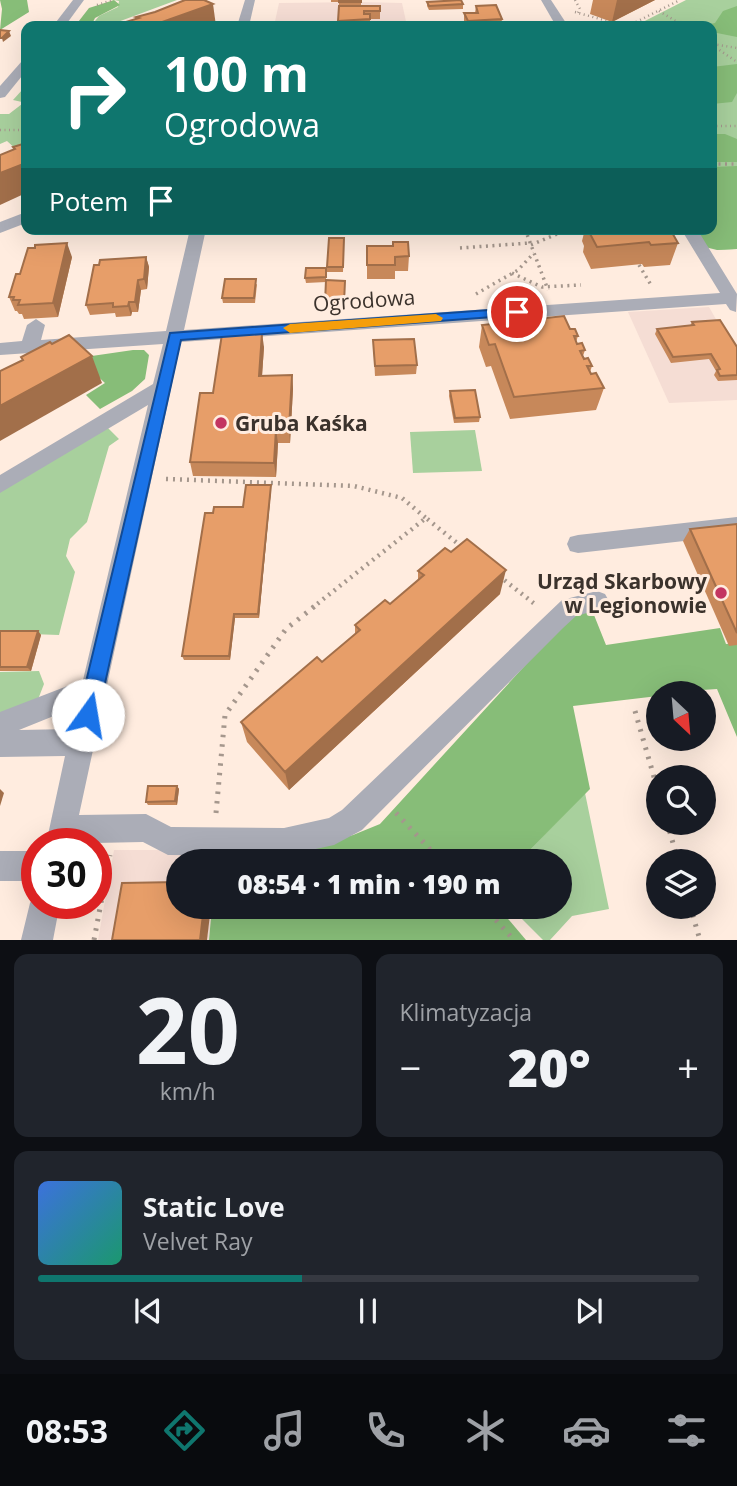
<!DOCTYPE html>
<html lang="pl">
<head>
<meta charset="utf-8">
<style>
  :root { --surface:#171b24; --page:#20242c; --text:#f1f3f6; --muted:#9ea1a6; --line:#363941; --accent:#0f766e }
  body { margin:0; font-family:"Open Sans",sans-serif; background:var(--page); color:var(--text); height:100vh; display:flex; flex-direction:column; font-size:26px; white-space:nowrap }
  * { box-sizing:border-box; margin:0 }
  p { font-size:23px; color:var(--muted) }
  .icon { flex:none; width:38px; height:38px; fill:none; stroke:currentColor; stroke-width:2; stroke-linecap:round; stroke-linejoin:round }
  .map { position:relative; height:940px; overflow:hidden }
  .side { display:flex; flex-direction:column; gap:14px; padding:14px; background:#0d0f14; flex:1 }
  .side>* { flex:none }
  .banner { position:absolute; left:21px; top:21px; width:696px; height:214px; border-radius:14px; box-shadow:0 7px 28px #0002; background:#0f766e; color:#fff; overflow:hidden }
  .needle { width:46px; rotate:154deg }
  .fabs { position:absolute; left:646px; top:681px; display:grid; gap:14px }
  .fabs a { display:grid; place-items:center; width:70px; height:70px; border-radius:50%; background:var(--surface); box-shadow:0 7px 28px #0002; font-size:35px }
  .speed { position:absolute; left:21px; top:828px; display:flex; gap:14px; font-size:35px; font-weight:700; text-align:center }
  .speed>* { display:grid; place-content:center; width:91px; height:91px; border-radius:50%; background:var(--surface); box-shadow:0 7px 28px #0002; line-height:1 }
  .speed .limit { border:10px solid #d22; background:#fff; color:#111 }
  .pin { position:absolute; display:grid; place-items:center; width:60px; height:60px; color:#fff; margin:-30px; border:4px solid #fff; border-radius:50%; box-shadow:0 2px 7px #0007 }
  .me { position:absolute; width:77px; margin:-38px; rotate:13deg; stroke-linejoin:round; filter:drop-shadow(0 0 5px #0008) }
  .turn { display:flex; align-items:center; gap:24px; height:147px; padding:0 28px; font-size:32px }
  .turn .icon { width:91px; height:91px; stroke-width:2.5 }
  .turn b { display:block; font-size:49px; line-height:60px }
  .then { display:flex; align-items:center; height:66px; padding:0 28px; background:#0003; gap:14px; font-size:26px }
  .big { font-size:52px; font-weight:800; line-height:1.1 }
  .side .widget { flex:1; display:flex; flex-direction:column; justify-content:center; gap:10px; min-width:0; padding:0 24px; border-radius:14px; background:var(--page) }
  .side .dial { align-items:center; gap:0 }
  .dial b { font-size:91px; line-height:1 }
  .song { display:flex; align-items:center; gap:21px }
  .cover { width:84px; height:84px; border-radius:10px; background:linear-gradient(135deg,hsl(220 70% 55%),hsl(160 70% 35%)) }
  .played { height:7px; border-radius:4px; background:linear-gradient(90deg,var(--accent) 40%,var(--line) 40%) }
  .keys { display:flex; justify-content:space-around; direction:ltr }
  .heat { display:flex; justify-content:space-between; align-items:center; font-size:38px; direction:ltr }
  .side .tiles { flex:1; display:grid; gap:14px; grid-template-columns:1fr 1fr }
  .widget:last-child { grid-column:span 2 }
  .trip { position:absolute; left:166px; top:849px; width:406px; height:70px; border-radius:35px; background:var(--surface); box-shadow:0 7px 28px #0002; font-weight:800; line-height:70px; text-align:center }
  .dock { display:flex; height:112px; justify-content:space-around; align-items:center; background:#090b0e; color:var(--muted) }
  .dock .icon { width:49px; height:49px }
  .dock .selected { color:var(--accent) }
  .dock b { font-size:32px; color:var(--text) }
  .map>svg:first-child { display:block }
  .commercial { fill:#f5ddd4 }
  .green { fill:#a8d09d }
  .forest { fill:#87bd78 }
  .lines { fill:none; stroke-linecap:round; stroke-linejoin:round }
  .path-far3 { stroke:#a5978d; stroke-width:2.5; stroke-dasharray:1 3.5; stroke-linecap:butt }
  .path-far2 { stroke:#a5978d; stroke-width:3.5; stroke-dasharray:2 4.5; stroke-linecap:butt }
  .path-far1 { stroke:#a5978d; stroke-width:4.5; stroke-dasharray:2 5; stroke-linecap:butt }
  .path { stroke:#a5978d; stroke-width:5; stroke-dasharray:2.5 7; stroke-linecap:butt }
  .minor { fill:#abadb7; fill-rule:evenodd }
  .wall { fill:#c7885a }
  .shaded-wall { fill:#a26f4a }
  .building { fill:#e79e69; stroke:#a26f4a; stroke-width:2 }
  .route { fill:#1a73e8; stroke:#114b97; stroke-width:2 }
  .slow { fill:#f59e0b }
  .poi-dot { fill:#c33561; stroke:#ffecdf; stroke-width:2.5 }
  .labels { text-anchor:middle; dominant-baseline:central; stroke-width:6; stroke-linejoin:round; paint-order:stroke }
  .street-label { font-size:21px; fill:#3b322c; stroke:#ffecdf }
  .poi-label { font-size:21px; font-weight:bold; fill:#3b322c; stroke:#ffecdf; text-anchor:start }
</style>
</head>
<body>
<div class="map">
<svg width="737" height="940" viewBox="0 0 737 940">
  <rect width="100%" height="100%" fill="#ffecdf"/>
  <g class="commercial">
    <path d="M361 2 402 3 407 26H274L279 3Z"/>
    <path d="M709 307 737 356V400L669 403 628 312Z"/>
    <path d="M114 850H218L217 861H178V906L212 907 209 940H98Z"/>
  </g>
  <g class="green">
    <path d="M114 0H177L107 26H91L99 16 118 7 119 1Z"/>
    <path d="M686 0H737V249L717 250 712 229V26H635Z"/>
    <path d="M23 89 26 90V169L0 170 18 151 7 141 0 144V114H9L22 104V102L13 100Z"/>
    <path d="M106 426 119 439 109 446 87 522 70 539 66 556 75 572 59 635 2 633 0 639V490Z"/>
    <path d="M475 430 482 471 413 473 410 432Z"/>
    <path d="M39 671 44 684 37 702 0 718V672Z"/>
    <path d="M585 793 609 909 572 916 550 940H543L510 907 560 906V861H519Z"/>
  </g>
  <g class="forest">
    <path d="M0 0H27L29 12 0 30 2 9Z"/>
    <path d="M114 0 120 5 95 18 91 26H75L89 8Z"/>
    <path d="M737 6V37L712 32V26H702L715 23 723 11Z"/>
    <path d="M737 64V93L732 102 712 104V67Z"/>
    <path d="M712 134H725L737 139V162H712Z"/>
    <path d="M737 166V249L717 250 705 247 694 229H712V167Z"/>
    <path d="M133 350H144L149 355 145 379 132 391 100 409 86 395 105 383 78 358Z"/>
    <path d="M592 610 606 645 720 628 726 644 737 643V737L717 689 658 693V696L573 706 590 789 519 861H217L218 850H296L353 835 380 824 573 613Z"/>
    <path d="M212 907H498L526 940H209Z"/>
  </g>
  <g class="lines">
    <g class="path-far3">
      <path d="M575 0 580 9 578 13"/>
      <path d="M97 5 113 0"/>
      <path d="M659 11 684 26"/>
      <path d="M575 12 625 26"/>
      <path d="M628 26 680 0"/>
      <path d="M713 44 737 48"/>
      <path d="M712 45 737 62"/>
      <path d="M712 126H737"/>
      <path d="M0 130H26"/>
    </g>
    <g class="path-far2">
      <path d="M712 164H737"/>
      <path d="M525 229 548 290"/>
      <path d="M531 245 569 229"/>
      <path d="M460 248 530 243"/>
      <path d="M639 265 651 285"/>
      <path d="M512 273 542 287 581 285"/>
      <path d="M476 294 518 270 534 253"/>
    </g>
    <g class="path-far1">
      <path d="M166 479 354 486 402 498 426 518"/>
      <path d="M499 576 536 605"/>
      <path d="M312 608 426 518 462 547"/>
    </g>
    <g class="path">
      <path d="M635 711 658 791"/>
      <path d="M216 813 225 715 286 629 315 606"/>
      <path d="M396 813 441 861"/>
      <path d="M667 822 678 861"/>
      <path d="M483 906 514 940"/>
      <path d="M690 906 700 940"/>
      <path d="M94 940 110 855"/>
    </g>
    <g class="minor">
      <path d="M73 0H84L65 26H53Z"/>
      <path d="M245 0H255L249 26H237Z"/>
      <path d="M541 0H551L568 26H556Z"/>
      <path d="M26 60V71L5 97 0 98V86L22 61Z"/>
      <path d="M26 212V223L0 233V222Z"/>
      <path d="M190 229H206L184 330 720 293 681 229H697L737 294 736 312 730 310 726 304 181 342 79 815 146 814 171 827 284 828 329 818 342 810 562 600 597 591 605 594 609 601 605 608 576 616 563 628 362 830 334 845 284 856 168 855 143 842 46 844 65 756 0 757V712L83 680 148 405 0 493V475L153 384 163 344 0 355V343L22 341 27 325 36 319 45 325 41 340 166 331ZM76 707 71 729 19 730Z"/>
      <path d="M737 517V535L578 553 570 551 567 544 570 537 578 535Z"/>
      <rect x="0" y="851" width="37" height="30"/>
      <path d="M37 891V903H60L53 940H21L30 903Z"/>
    </g>
  </g>
  <g class="wall">
    <path d="M331 0H361V6H380V19H370V26H338L339 2H331Z"/>
    <path d="M593 0H655L612 22 590 14Z"/>
    <path d="M427 2 463 4V9L429 10 427 6Z"/>
    <path d="M476 6 502 19 501 26H465L464 22V13H475Z"/>
    <path d="M585 229H670L678 243 670 265 644 267 642 264 591 269 583 252 584 246 582 241Z"/>
    <path d="M344 238 343 272H327V267Z"/>
    <path d="M367 246 409 256 408 271H395V279H367Z"/>
    <path d="M72 257 58 317 24 319 22 314H19L17 311H15L9 297 20 274Z"/>
    <path d="M146 257 149 267 147 289 141 290 138 312H132L131 316 116 317 115 313 90 315 86 305 99 265Z"/>
    <path d="M326 268V282L306 283 305 278Z"/>
    <path d="M345 281 344 308H325V303Z"/>
    <path d="M257 284 255 303H223L222 298Z"/>
    <path d="M692 322 737 347V380L718 381 714 375 716 371 709 359 671 363 655 334 657 329 690 326Z"/>
    <path d="M482 325 570 329 578 336 576 342 577 344 585 350 583 356 592 366 590 372 591 374 604 388 596 410 510 419 491 366 486 367 479 347Z"/>
    <path d="M373 340 417 365 416 374 375 376Z"/>
    <path d="M264 347 262 376 292 375 293 389 290 443H278L276 477 193 476 190 462 213 393Z"/>
    <path d="M450 391 480 417 479 422 454 423 449 396Z"/>
    <path d="M271 490 259 618H235L230 660H184L182 656 213 513 243 507Z"/>
    <path d="M737 524V645L729 646 683 541 690 529Z"/>
    <path d="M418 571 500 594 289 790 247 742 241 722 322 662 355 634V625L390 604 418 580Z"/>
    <path d="M0 631H38L41 635 31 671H0Z"/>
    <path d="M177 786 179 789 177 805H148L146 802Z"/>
  </g>
  <g class="shaded-wall">
    <path d="M617 0H655L612 22Z"/>
    <path d="M213 4 216 26H151Z"/>
    <path d="M9 31 11 36 3 42 2 38Z"/>
    <path d="M26 163V193L0 205V173Z"/>
    <path d="M67 243 72 257 58 317 53 303Z"/>
    <path d="M146 257 149 267 147 289 144 279Z"/>
    <path d="M138 280 141 290 138 312 135 302Z"/>
    <path d="M129 302 132 312 131 316 128 306Z"/>
    <path d="M262 333 264 347 261 390 259 376Z"/>
    <path d="M92 356 102 383 0 441V406Z"/>
    <path d="M292 375 293 389 290 443 289 429Z"/>
    <path d="M276 429 278 443 276 477 274 463Z"/>
    <path d="M271 485V490L259 618 258 614Z"/>
    <path d="M506 570 500 594 289 790 285 772Z"/>
    <path d="M234 614 235 618 230 660 229 656Z"/>
    <path d="M38 631 41 635 31 671 27 667Z"/>
    <path d="M177 786 179 789 177 805 175 801Z"/>
    <path d="M0 789 4 793 0 806Z"/>
    <path d="M204 906H211L207 940H200Z"/>
  </g>
  <g class="building">
    <path d="M185 0H204L213 4 151 26H113L139 18 136 17 155 12Z"/>
    <rect x="339" y="0" width="22" height="2"/>
    <path d="M461 0 463 4 429 6 427 2Z"/>
    <path d="M496 5 502 19 468 21 464 13H478L476 6Z"/>
    <path d="M339 6H380V11H364V14H370V19L338 21Z"/>
    <path d="M0 30 9 31 2 38H0Z"/>
    <path d="M26 143V163L0 173V155L15 149 13 147Z"/>
    <path d="M670 229 678 243 651 245 649 242 597 247 588 230Z"/>
    <path d="M329 238H344L343 267H327Z"/>
    <path d="M393 242H408L409 256 395 257V265H367V246H393Z"/>
    <path d="M67 243 53 303 18 305 20 300H13L14 297H9L16 274H20L28 248H35V245Z"/>
    <path d="M146 257 144 279 138 280 135 302H129L128 306 113 307V303L86 305 94 265H99L100 260Z"/>
    <path d="M306 268H326V277L305 278Z"/>
    <path d="M225 279H256L254 298H222Z"/>
    <path d="M326 280 345 281 344 303H325Z"/>
    <path d="M564 316 570 329H575L578 336H574L577 344 582 343 585 350 580 351 584 359 588 358 592 366H587L591 374 596 373 604 388 514 397 495 344 489 345 482 325Z"/>
    <path d="M720 320 737 347V375L720 376 717 370 720 369 711 354 673 357 657 329 694 325 692 322Z"/>
    <path d="M262 333 259 376 292 375 289 429H276L274 463 190 462 200 393H213L222 334Z"/>
    <path d="M69 335 92 356 0 406V371L23 360 21 357 50 342 52 344Z"/>
    <path d="M414 339 417 365 375 366 373 340Z"/>
    <path d="M475 390 480 417 455 418 450 391Z"/>
    <path d="M246 485H271L258 614H234L229 656H182L205 513H213L214 507H243Z"/>
    <path d="M737 524V633L690 529Z"/>
    <path d="M467 539 506 570 285 772 241 722 317 657 322 662 360 630 355 625 385 600 390 604 424 575 418 571 445 548 451 552Z"/>
    <path d="M0 631H38L27 667H0Z"/>
    <path d="M148 786H177L175 801 146 802Z"/>
    <path d="M178 882V906H204L200 940H112L122 883Z"/>
  </g>
  <path class="route" d="M517 308 523 312 521 315 181 340 98 715 95 722 88 725 81 722 78 715 170 333Z"/>
  <path class="slow" d="M436 314 443 318 441 321 290 333 283 328 290 324Z"/>
  <g class="poi-dot">
    <circle cx="221" cy="423" r="7"/>
    <circle cx="721" cy="593" r="7"/>
  </g>
  <g class="labels">
    <g class="street-label">
      <text transform="translate(364 300) rotate(-4)">Ogrodowa</text>
    </g>
    <g class="poi-label">
      <text x="235" y="423">Gruba Kaśka</text>
      <text x="707" y="581" text-anchor="end">Urząd Skarbowy<tspan x="707" dy="24">w Legionowie</tspan></text>
    </g>
  </g>
</svg>
<div class="fabs">
<a><svg class="needle" viewBox="-14 -14 28 28"><path d="M0-13l5 13h-10z" fill="#e53935"/><path d="M0 13l5-13h-10z" fill="#9ea1a6"/></svg></a>
<a><svg class="icon" aria-label="search" viewBox="0 0 24 24"><circle cx="10" cy="10" r="6"/><path d="M15 15l6 6"/></svg></a>
<a><svg class="icon" aria-label="layers" viewBox="0 0 24 24"><path d="M12 4l9 5-9 5-9-5zM3 14l9 5 9-5"/></svg></a>
</div>
<div class="speed"><div class="limit">30</div></div>
<div class="pin" style="left:517px;top:312px;background:#d93025"><svg class="icon" aria-label="arrive" viewBox="0 0 24 24"><path d="M6 21V4h12l-3 4 3 4H6"/></svg></div>
<svg class="me" style="left:88px;top:715px" viewBox="-20 -20 40 40"><circle r="19" fill="#fff"/><path d="M0-13L10 11 0 6-10 11z" fill="#1a73e8"/></svg>
<div class="trip">08:54 · 1 min · 190 m</div>
<div class="banner">
<div class="turn"><svg class="icon" aria-label="right" viewBox="0 0 24 24"><path d="M7 20v-9h11M14 6l5 5-5 5"/></svg><div><b>100 m</b>Ogrodowa</div></div>
<div class="then">Potem<svg class="icon" aria-label="arrive" viewBox="0 0 24 24"><path d="M6 21V4h12l-3 4 3 4H6"/></svg></div>
</div>
</div>
<section class="side">
<div class="tiles">
<div class="widget dial"><b>20</b><p>km/h</p></div>
<div class="widget"><p>Klimatyzacja</p>
<div class="heat"><a>−</a><b class="big">20°</b><a>+</a></div>
</div>
<div class="widget">
<div class="song"><i class="cover"></i><div><b>Static Love</b><p>Velvet Ray</p></div></div>
<div class="played"></div>
<div class="keys"><svg class="icon" aria-label="previous" viewBox="0 0 24 24"><path d="M18 5L8 12l10 7zM5 5v14"/></svg><svg class="icon" aria-label="pause" viewBox="0 0 24 24"><path d="M8 5v14M16 5v14"/></svg><svg class="icon" aria-label="next" viewBox="0 0 24 24"><path d="M6 5l10 7-10 7zM19 5v14"/></svg></div>
</div>
</div>
</section>
<nav class="dock">
<b>08:53</b>
<svg class="icon selected" aria-label="directions" viewBox="0 0 24 24"><path d="M12 3l9 9-9 9-9-9zM9 14v-3h6M13 9l2 2-2 2"/></svg>
<svg class="icon" aria-label="music" viewBox="0 0 24 24"><path d="M9 18V5l10-2v13"/><circle cx="6" cy="18" r="3"/><circle cx="16" cy="16" r="3"/></svg>
<svg class="icon" aria-label="phone" viewBox="0 0 24 24"><path d="M5 4h4l2 5-3 2q2 4 5 5l2-3 5 2v4C11 20 4 13 5 4z"/></svg>
<svg class="icon" aria-label="climate" viewBox="0 0 24 24"><path d="M12 3v18M4 7l16 10M4 17L20 7"/></svg>
<svg class="icon" aria-label="car" viewBox="0 0 24 24"><path d="M5 17H2v-5l4-1 3-4h7l3 4 3 1v5h-3M9 17h6M6 11h13"/><circle cx="7" cy="17" r="2"/><circle cx="17" cy="17" r="2"/></svg>
<svg class="icon" aria-label="filters" viewBox="0 0 24 24"><path d="M4 7h16M4 17h16"/><circle cx="9" cy="7" r="2"/><circle cx="15" cy="17" r="2"/></svg>
</nav>
</body>
</html>
